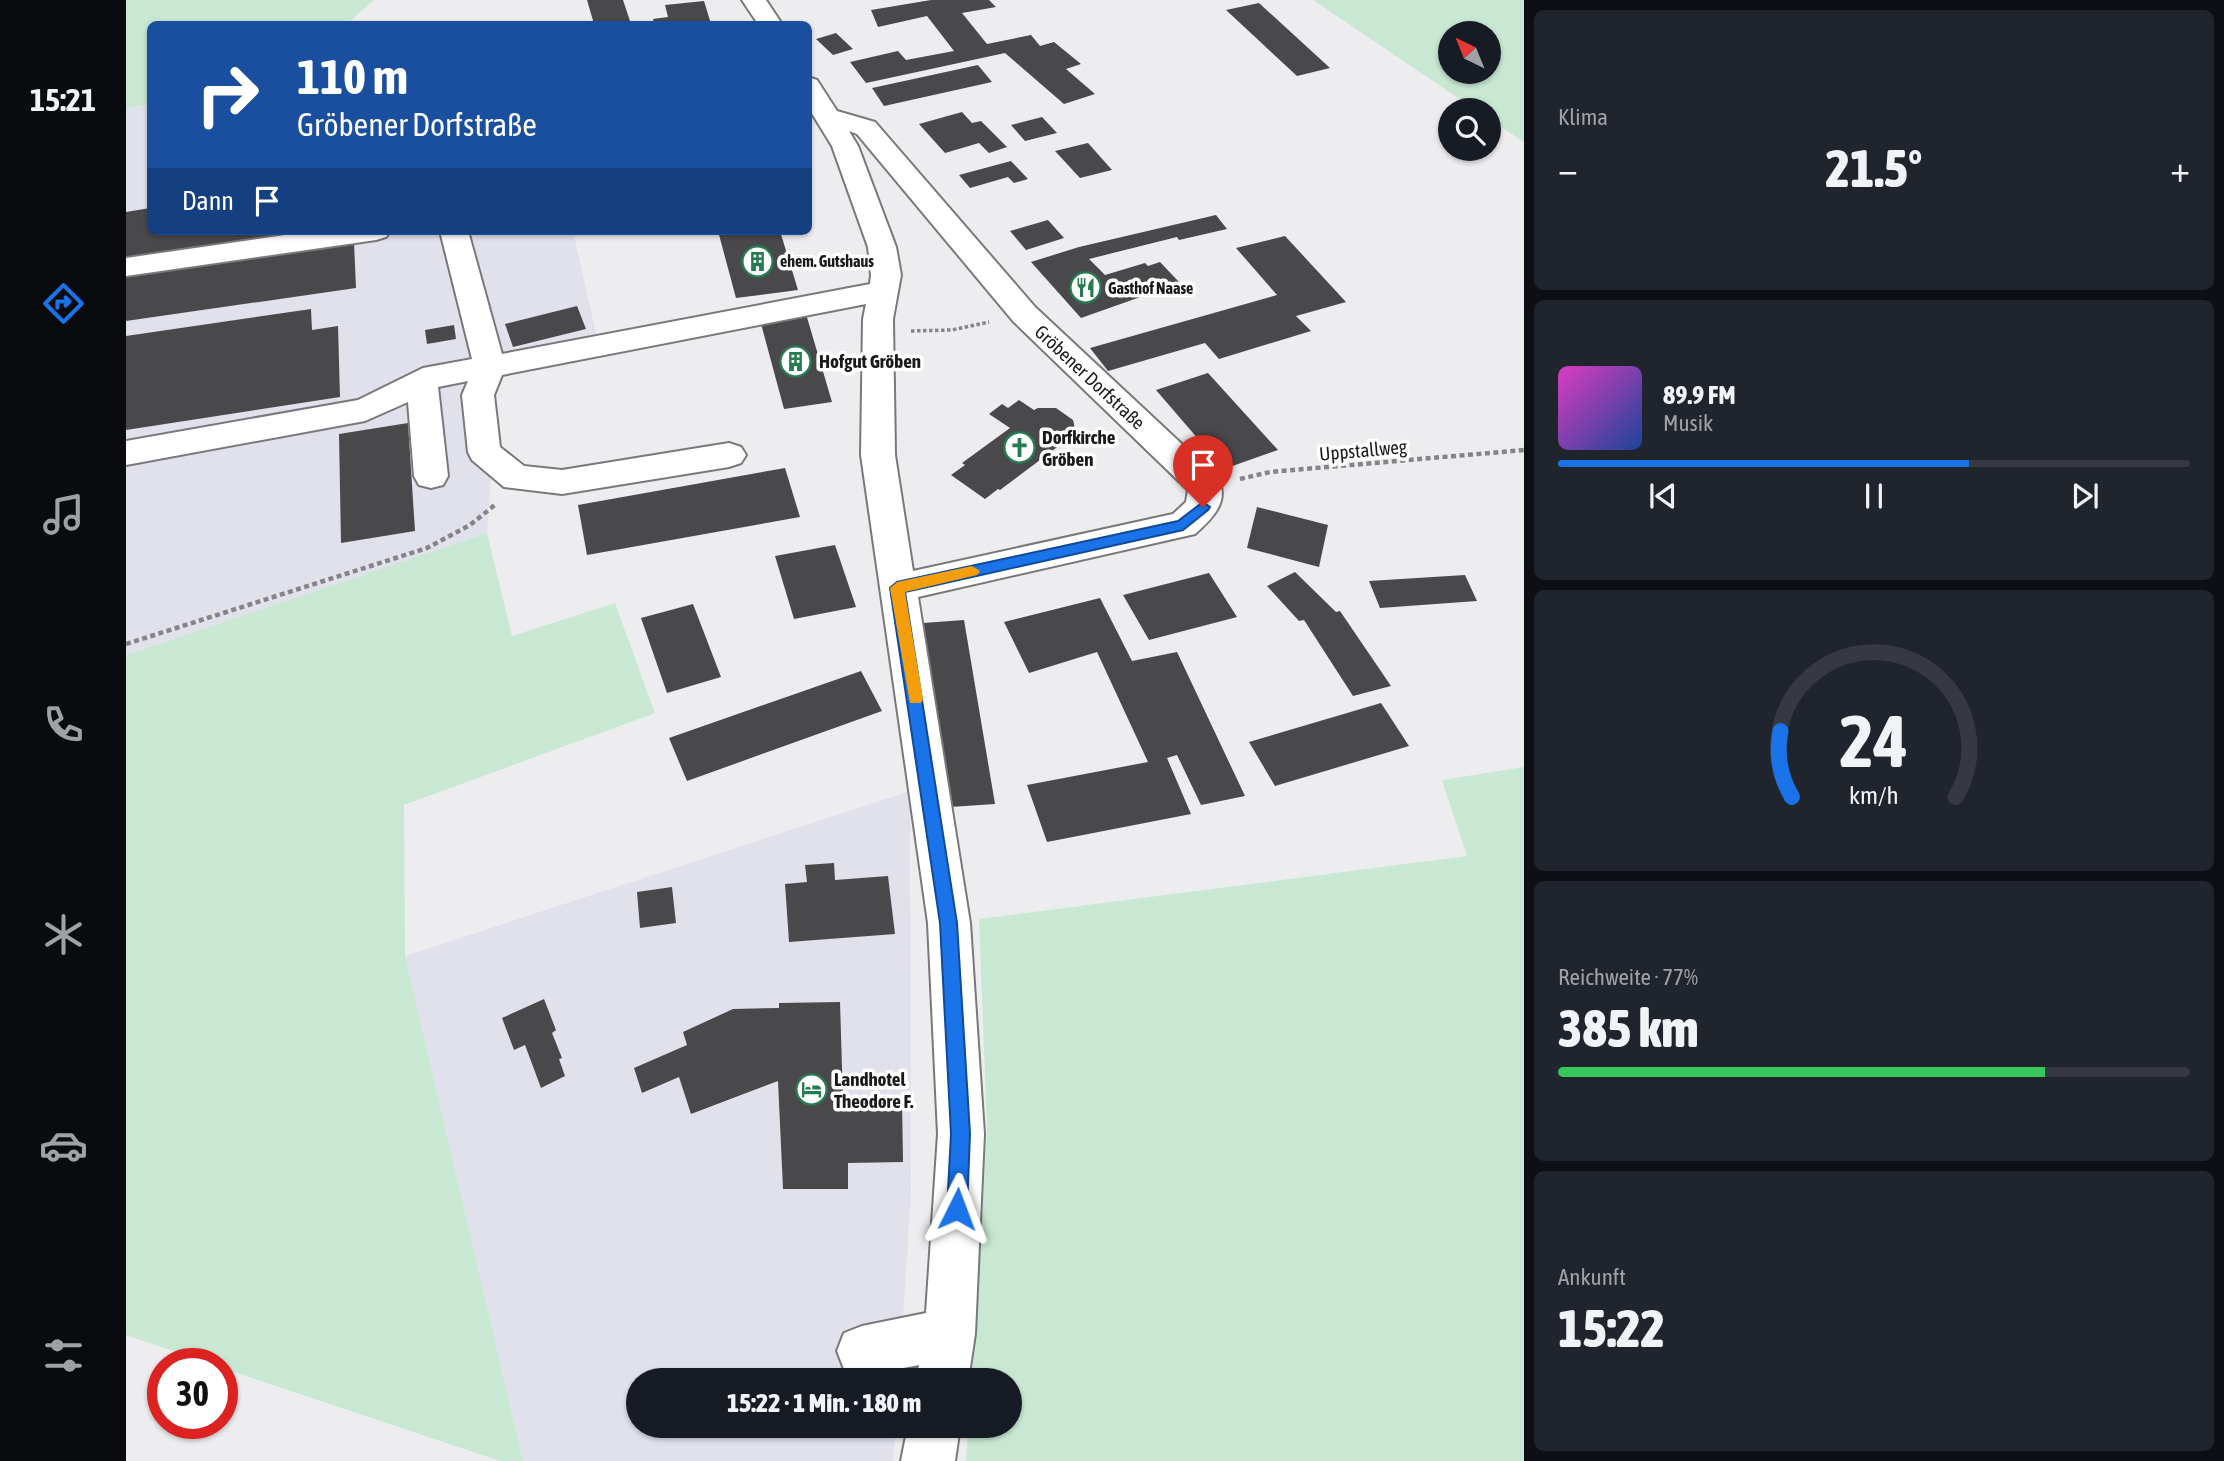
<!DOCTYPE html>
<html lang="de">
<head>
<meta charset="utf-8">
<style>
  :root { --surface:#171b24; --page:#20242c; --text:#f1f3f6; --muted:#9ea1a6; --line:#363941; --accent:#1a73e8 }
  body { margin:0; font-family:"Asap Condensed",sans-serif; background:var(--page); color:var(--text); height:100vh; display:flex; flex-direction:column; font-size:26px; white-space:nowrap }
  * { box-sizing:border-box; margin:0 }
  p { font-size:23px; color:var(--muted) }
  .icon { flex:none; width:38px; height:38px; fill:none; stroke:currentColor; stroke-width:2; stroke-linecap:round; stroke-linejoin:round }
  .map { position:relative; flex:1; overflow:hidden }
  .sheet { display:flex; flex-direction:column; gap:10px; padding:10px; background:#0d0f14; width:700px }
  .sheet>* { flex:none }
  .hud { position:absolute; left:21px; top:21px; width:665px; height:214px; border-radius:10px; box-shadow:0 2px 5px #0004; background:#1a4fa0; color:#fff; overflow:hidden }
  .needle { width:46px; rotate:317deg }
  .tools { position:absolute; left:1312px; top:21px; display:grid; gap:14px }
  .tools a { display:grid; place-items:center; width:63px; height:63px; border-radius:50%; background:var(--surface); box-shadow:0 2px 5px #0004; font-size:35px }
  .speed { position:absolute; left:21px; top:1348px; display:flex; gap:14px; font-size:35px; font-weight:700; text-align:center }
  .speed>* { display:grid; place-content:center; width:91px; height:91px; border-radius:50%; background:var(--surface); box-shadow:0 2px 5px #0004; line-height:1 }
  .speed .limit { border:10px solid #d22; background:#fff; color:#111 }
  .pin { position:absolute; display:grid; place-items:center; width:60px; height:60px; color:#fff; margin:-72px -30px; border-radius:50% 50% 50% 0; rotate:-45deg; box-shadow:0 0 7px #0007 }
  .pin .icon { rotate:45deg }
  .me { position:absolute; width:77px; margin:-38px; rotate:3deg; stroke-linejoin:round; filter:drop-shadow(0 0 5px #0008) }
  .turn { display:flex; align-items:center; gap:24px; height:147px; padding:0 35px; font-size:32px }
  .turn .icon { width:91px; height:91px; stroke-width:2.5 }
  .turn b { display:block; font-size:49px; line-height:60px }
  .then { display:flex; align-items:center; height:66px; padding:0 35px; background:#0003; gap:14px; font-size:26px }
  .big { font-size:52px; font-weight:800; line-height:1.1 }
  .sheet .card { flex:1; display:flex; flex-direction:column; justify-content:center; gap:10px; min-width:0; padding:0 24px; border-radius:10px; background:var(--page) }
  .sheet .dial { align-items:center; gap:0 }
  .dial svg { height:182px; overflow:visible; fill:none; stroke:var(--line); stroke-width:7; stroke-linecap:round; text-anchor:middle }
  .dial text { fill:var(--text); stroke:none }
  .song { display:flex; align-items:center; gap:21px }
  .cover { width:84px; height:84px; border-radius:10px; background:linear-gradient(135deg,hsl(310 70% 55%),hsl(220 70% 35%)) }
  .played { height:7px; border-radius:4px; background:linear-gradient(90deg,var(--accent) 65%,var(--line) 65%) }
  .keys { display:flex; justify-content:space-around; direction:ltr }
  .heat { display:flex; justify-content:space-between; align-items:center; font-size:38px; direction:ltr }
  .charge { height:10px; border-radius:5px; background:linear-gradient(90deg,#34c759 77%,var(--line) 0) }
  .trip { position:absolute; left:500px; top:1368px; width:396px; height:70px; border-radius:35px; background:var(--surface); box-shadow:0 2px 5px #0004; font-weight:800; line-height:70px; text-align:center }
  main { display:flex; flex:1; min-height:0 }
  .tabs { display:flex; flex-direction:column; width:126px; justify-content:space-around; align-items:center; background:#090b0e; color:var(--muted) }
  .tabs .icon { width:49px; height:49px }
  .tabs .on { color:var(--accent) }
  .tabs b { font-size:32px; color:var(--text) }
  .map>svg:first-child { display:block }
  .built { fill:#e1e1ec }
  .green { fill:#c8e8d3; fill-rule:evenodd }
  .building { fill:#49494c }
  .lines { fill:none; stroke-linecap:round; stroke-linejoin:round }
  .minor-casing { stroke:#79797c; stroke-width:4 }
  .path-far1 { stroke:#858587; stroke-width:3.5; stroke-dasharray:3.5 2.5; stroke-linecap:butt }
  .path { stroke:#858587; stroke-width:4.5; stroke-dasharray:5 3.5; stroke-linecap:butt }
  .minor { fill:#fff; fill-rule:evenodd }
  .route { fill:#1a73e8; stroke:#114b97; stroke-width:2 }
  .slow { fill:#f59e0b }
  .labels { text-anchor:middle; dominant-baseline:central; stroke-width:7; stroke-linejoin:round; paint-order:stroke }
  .far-poi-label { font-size:16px; font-weight:bold; fill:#1a1a1b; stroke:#fff; text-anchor:start }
  .poi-label { font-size:19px; font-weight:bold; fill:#1a1a1b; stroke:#fff; text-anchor:start }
  .street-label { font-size:19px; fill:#1a1a1b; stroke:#fff }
</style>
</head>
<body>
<main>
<nav class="tabs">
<b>15:21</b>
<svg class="icon on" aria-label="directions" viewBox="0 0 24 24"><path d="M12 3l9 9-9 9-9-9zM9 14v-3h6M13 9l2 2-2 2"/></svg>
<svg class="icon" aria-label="music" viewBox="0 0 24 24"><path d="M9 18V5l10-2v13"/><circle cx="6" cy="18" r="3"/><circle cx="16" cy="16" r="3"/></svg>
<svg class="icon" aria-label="phone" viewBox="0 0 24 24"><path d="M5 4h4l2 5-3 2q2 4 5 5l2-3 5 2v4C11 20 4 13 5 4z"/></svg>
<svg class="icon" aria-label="climate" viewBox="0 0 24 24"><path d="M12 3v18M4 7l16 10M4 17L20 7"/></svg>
<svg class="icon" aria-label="car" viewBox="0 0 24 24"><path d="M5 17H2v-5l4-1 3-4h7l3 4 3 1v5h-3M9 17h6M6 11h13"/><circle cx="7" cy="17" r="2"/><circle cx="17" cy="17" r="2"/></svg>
<svg class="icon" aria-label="filters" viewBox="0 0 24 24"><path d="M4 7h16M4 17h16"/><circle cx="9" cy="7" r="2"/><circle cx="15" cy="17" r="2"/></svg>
</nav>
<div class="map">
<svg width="1398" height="1461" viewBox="0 0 1398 1461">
  <rect width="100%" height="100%" fill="#ededf0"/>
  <g class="built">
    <path d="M24 104V231H447L471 338 373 359 361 533 0 655V108Z"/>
    <path d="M784 791 785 1193 773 1381H513V1426H770L767 1461H397L279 956Z"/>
  </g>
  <g class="green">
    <path d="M0 0H248L221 24H24V104L0 108Z"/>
    <path d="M1187 0H1398V142L1363 119V110H1350ZM1325 33H1363V72H1325Z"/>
    <path d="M361 533 386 636 489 603 529 713 278 805 279 956 397 1461H374L96 1368V1363H83L0 1335V655Z"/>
    <path d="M1398 767V1461H840L842 1426H884V1381H846L861 1129 853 919 1341 856 1316 780Z"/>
  </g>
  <g class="building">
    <path d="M461 0H497L505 24H468Z"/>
    <path d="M805 0H863L870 7 836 13 861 44 905 35 914 46 928 42 955 64 940 69 969 94 938 104 879 53 740 83 724 62 772 51 780 60 828 51 801 16 752 27 745 10Z"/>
    <path d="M578 1 585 24H528L527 19 542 17 539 5Z"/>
    <path d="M1133 3 1204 68 1171 76 1100 10Z"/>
    <path d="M710 33 727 49 707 55 690 39Z"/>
    <path d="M852 65 866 82 758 106 746 88Z"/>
    <path d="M836 112 846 123 855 121 881 147 863 153 853 143 819 153 793 124Z"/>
    <path d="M916 117 931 133 899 141 885 125Z"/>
    <path d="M962 143 986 170 954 178 929 151Z"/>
    <path d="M885 161 902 179 888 183 882 177 844 188 833 175Z"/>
    <path d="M24 208V231H192L0 259V212Z"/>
    <path d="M1090 215 1101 229 1053 240 1051 237 963 259 979 275 1019 263 1022 266 1034 262 1054 283 955 318 905 262 953 247Z"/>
    <path d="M922 220 938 238 900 250 884 231Z"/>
    <path d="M592 231H654L672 290 610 298Z"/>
    <path d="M1159 236 1220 302 1170 316 1185 331 1093 359 1079 343 982 371 964 348 1151 295 1110 248Z"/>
    <path d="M228 242 230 288 0 321V274Z"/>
    <path d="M451 306 460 329 387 347 379 324Z"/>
    <path d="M185 309 186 330 212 326 214 397 0 430V336Z"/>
    <path d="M680 314 706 402 658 409 634 320Z"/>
    <path d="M328 325 330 339 301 344 299 330Z"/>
    <path d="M1082 373 1152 450 1098 469 1030 390Z"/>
    <path d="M893 400 908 410 912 408H930L947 420 950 433 874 490 872 489 859 499 825 475 839 465 836 463 884 428 863 414 876 404 882 408Z"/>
    <path d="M282 423 289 531 215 543 213 434Z"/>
    <path d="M659 468 674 517 461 555 452 505Z"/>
    <path d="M1131 507 1202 525 1193 567 1121 548Z"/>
    <path d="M709 545 730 607 668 619 649 556Z"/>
    <path d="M1169 572 1210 612 1214 611 1265 686 1227 696 1178 620 1173 621 1141 586Z"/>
    <path d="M1083 573 1111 617 1023 640 997 595Z"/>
    <path d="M1339 575 1351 601 1254 608 1243 581Z"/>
    <path d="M974 598 1006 661 1051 652 1119 796 1075 805 1051 755 1041 758 1065 814 921 842 901 785 1022 762 971 652 903 673 878 622Z"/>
    <path d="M567 604 595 677 541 693 515 618Z"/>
    <path d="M838 620 869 804 824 807 797 623Z"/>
    <path d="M735 671 756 711 561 781 543 738Z"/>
    <path d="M1255 703 1283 746 1149 786 1123 742Z"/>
    <path d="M708 863 709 880 762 876 769 934 663 942 659 884 681 882 679 865Z"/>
    <path d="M546 887 550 923 514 928 511 892Z"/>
    <path d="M418 999 430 1030 426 1033 436 1058 433 1059 439 1076 415 1088 399 1045 388 1050 376 1018Z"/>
    <path d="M714 1002 717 1100H776L777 1162 722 1163V1189H657L652 1081 565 1114 553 1077 516 1093 508 1068 561 1045 557 1032 607 1009 653 1008V1003Z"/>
  </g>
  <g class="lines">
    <defs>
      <g id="minor">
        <path d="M616 0H640L656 24H632Z"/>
        <path d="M682 77 691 80 711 111 749 122 909 307 1091 477C1105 501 1086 519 1069 534L792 597 844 923 858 1134 849 1334 842 1381H790L793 1365 736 1376 718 1369 711 1351 718 1333 736 1326 800 1313 812 1134 802 923 735 455 737 319 740 304 376 375 368 395 374 447 398 466 436 470 603 443 615 447 620 455 615 463 603 467 436 494 378 487 346 460 342 452 336 395 342 381 312 387 322 476 317 485 305 488 293 485 288 476 282 402 239 421 0 465V441L232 400 297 368 346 359 314 231H342L376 354 744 284 745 275 742 247 706 146 682 107ZM723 131 731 134 887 321 1062 490 1060 502 1047 514 787 571 769 455 767 319 775 275 770 247 732 146Z"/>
        <path d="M187 231H264L260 237 250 240 0 276V258Z"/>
        <path d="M782 1426H834L829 1461H775Z"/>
      </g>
    </defs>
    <use href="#minor" class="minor-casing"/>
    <path class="path-far1" d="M785 331 826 330 863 322"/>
    <g class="path">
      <path d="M1114 479 1144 472 1398 450"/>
      <path d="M0 644 301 548 344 525 370 504"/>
    </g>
    <use href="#minor" class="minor"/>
  </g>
  <path class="route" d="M1077 502 1084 507 1082 510 1057 530 779 592 831 923 844 1134 841 1209 838 1216 831 1219 824 1216 821 1209 825 1134 814 923 764 588 771 582 1052 521Z"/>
  <path class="slow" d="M846 566 854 571 851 575 779 592 797 699 795 703H784L764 588 771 582Z"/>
  <defs>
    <symbol id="building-ring" viewBox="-11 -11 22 22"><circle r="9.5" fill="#fff" stroke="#267c50" stroke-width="1.5"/><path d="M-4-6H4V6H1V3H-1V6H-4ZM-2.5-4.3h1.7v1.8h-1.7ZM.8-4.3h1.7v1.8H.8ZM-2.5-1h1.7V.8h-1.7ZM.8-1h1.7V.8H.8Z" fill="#267c50"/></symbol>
    <symbol id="restaurant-ring" viewBox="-11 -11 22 22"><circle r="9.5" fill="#fff" stroke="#267c50" stroke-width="1.5"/><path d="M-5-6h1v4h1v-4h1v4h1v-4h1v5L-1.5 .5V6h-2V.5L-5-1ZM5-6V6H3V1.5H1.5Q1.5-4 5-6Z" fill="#267c50"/></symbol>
    <symbol id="church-ring" viewBox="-11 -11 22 22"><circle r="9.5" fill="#fff" stroke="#267c50" stroke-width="1.5"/><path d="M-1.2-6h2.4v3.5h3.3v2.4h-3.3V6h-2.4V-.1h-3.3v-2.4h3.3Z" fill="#267c50"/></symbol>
    <symbol id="hotel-ring" viewBox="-11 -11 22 22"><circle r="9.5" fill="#fff" stroke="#267c50" stroke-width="1.5"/><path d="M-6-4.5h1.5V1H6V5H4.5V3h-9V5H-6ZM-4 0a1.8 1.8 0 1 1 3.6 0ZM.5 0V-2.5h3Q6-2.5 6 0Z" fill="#267c50"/></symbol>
  </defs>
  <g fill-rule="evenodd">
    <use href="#building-ring" x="614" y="244" width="35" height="35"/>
    <use href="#restaurant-ring" x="942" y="270" width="35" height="35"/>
    <use href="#building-ring" x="652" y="344" width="35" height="35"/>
    <use href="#church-ring" x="876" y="430" width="35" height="35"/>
    <use href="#hotel-ring" x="668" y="1072" width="35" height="35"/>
  </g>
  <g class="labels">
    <g class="far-poi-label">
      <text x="654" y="261">ehem. Gutshaus</text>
      <text x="982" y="288">Gasthof Naase</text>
    </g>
    <g class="poi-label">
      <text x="693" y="361">Hofgut Gröben</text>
      <text x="916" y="437">Dorfkirche<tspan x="916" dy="22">Gröben</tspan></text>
      <text x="708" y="1079">Landhotel<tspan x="708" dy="22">Theodore F.</tspan></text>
    </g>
    <g class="street-label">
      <text transform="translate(964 377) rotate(43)">Gröbener Dorfstraße</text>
      <text transform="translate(1237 450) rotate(-5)">Uppstallweg</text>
    </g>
  </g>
</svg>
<div class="tools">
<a><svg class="needle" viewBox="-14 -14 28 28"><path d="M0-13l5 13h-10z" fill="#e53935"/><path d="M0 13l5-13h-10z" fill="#9ea1a6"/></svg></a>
<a><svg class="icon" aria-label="search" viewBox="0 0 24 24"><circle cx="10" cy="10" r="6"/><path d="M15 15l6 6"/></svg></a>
</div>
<div class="speed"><div class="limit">30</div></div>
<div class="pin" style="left:1077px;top:507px;background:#d93025"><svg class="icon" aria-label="arrive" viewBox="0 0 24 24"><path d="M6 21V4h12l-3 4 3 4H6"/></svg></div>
<svg class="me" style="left:831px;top:1209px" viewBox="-20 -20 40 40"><path d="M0-17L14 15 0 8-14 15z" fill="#1a73e8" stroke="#fff" stroke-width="4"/></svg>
<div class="trip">15:22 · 1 Min. · 180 m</div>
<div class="hud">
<div class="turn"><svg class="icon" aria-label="right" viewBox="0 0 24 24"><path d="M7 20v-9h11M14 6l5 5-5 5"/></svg><div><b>110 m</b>Gröbener Dorfstraße</div></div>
<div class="then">Dann<svg class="icon" aria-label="arrive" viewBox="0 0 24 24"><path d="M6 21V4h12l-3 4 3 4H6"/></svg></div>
</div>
</div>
<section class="sheet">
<div class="card"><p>Klima</p>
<div class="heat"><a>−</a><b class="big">21.5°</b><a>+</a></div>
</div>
<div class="card">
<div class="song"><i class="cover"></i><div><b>89.9 FM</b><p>Musik</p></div></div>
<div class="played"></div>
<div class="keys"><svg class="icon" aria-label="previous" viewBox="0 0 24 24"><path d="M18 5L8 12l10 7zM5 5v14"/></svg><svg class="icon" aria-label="pause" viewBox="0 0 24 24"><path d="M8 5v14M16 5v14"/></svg><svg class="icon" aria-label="next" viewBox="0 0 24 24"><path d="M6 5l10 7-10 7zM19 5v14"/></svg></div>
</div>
<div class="card dial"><svg viewBox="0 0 100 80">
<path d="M14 69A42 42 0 1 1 86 69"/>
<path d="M14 69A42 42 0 0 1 9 40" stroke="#1a73e8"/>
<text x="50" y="56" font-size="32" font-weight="700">24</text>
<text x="50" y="72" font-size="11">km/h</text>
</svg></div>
<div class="card"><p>Reichweite · 77%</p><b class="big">385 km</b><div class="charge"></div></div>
<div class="card"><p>Ankunft</p><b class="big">15:22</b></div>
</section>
</main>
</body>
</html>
